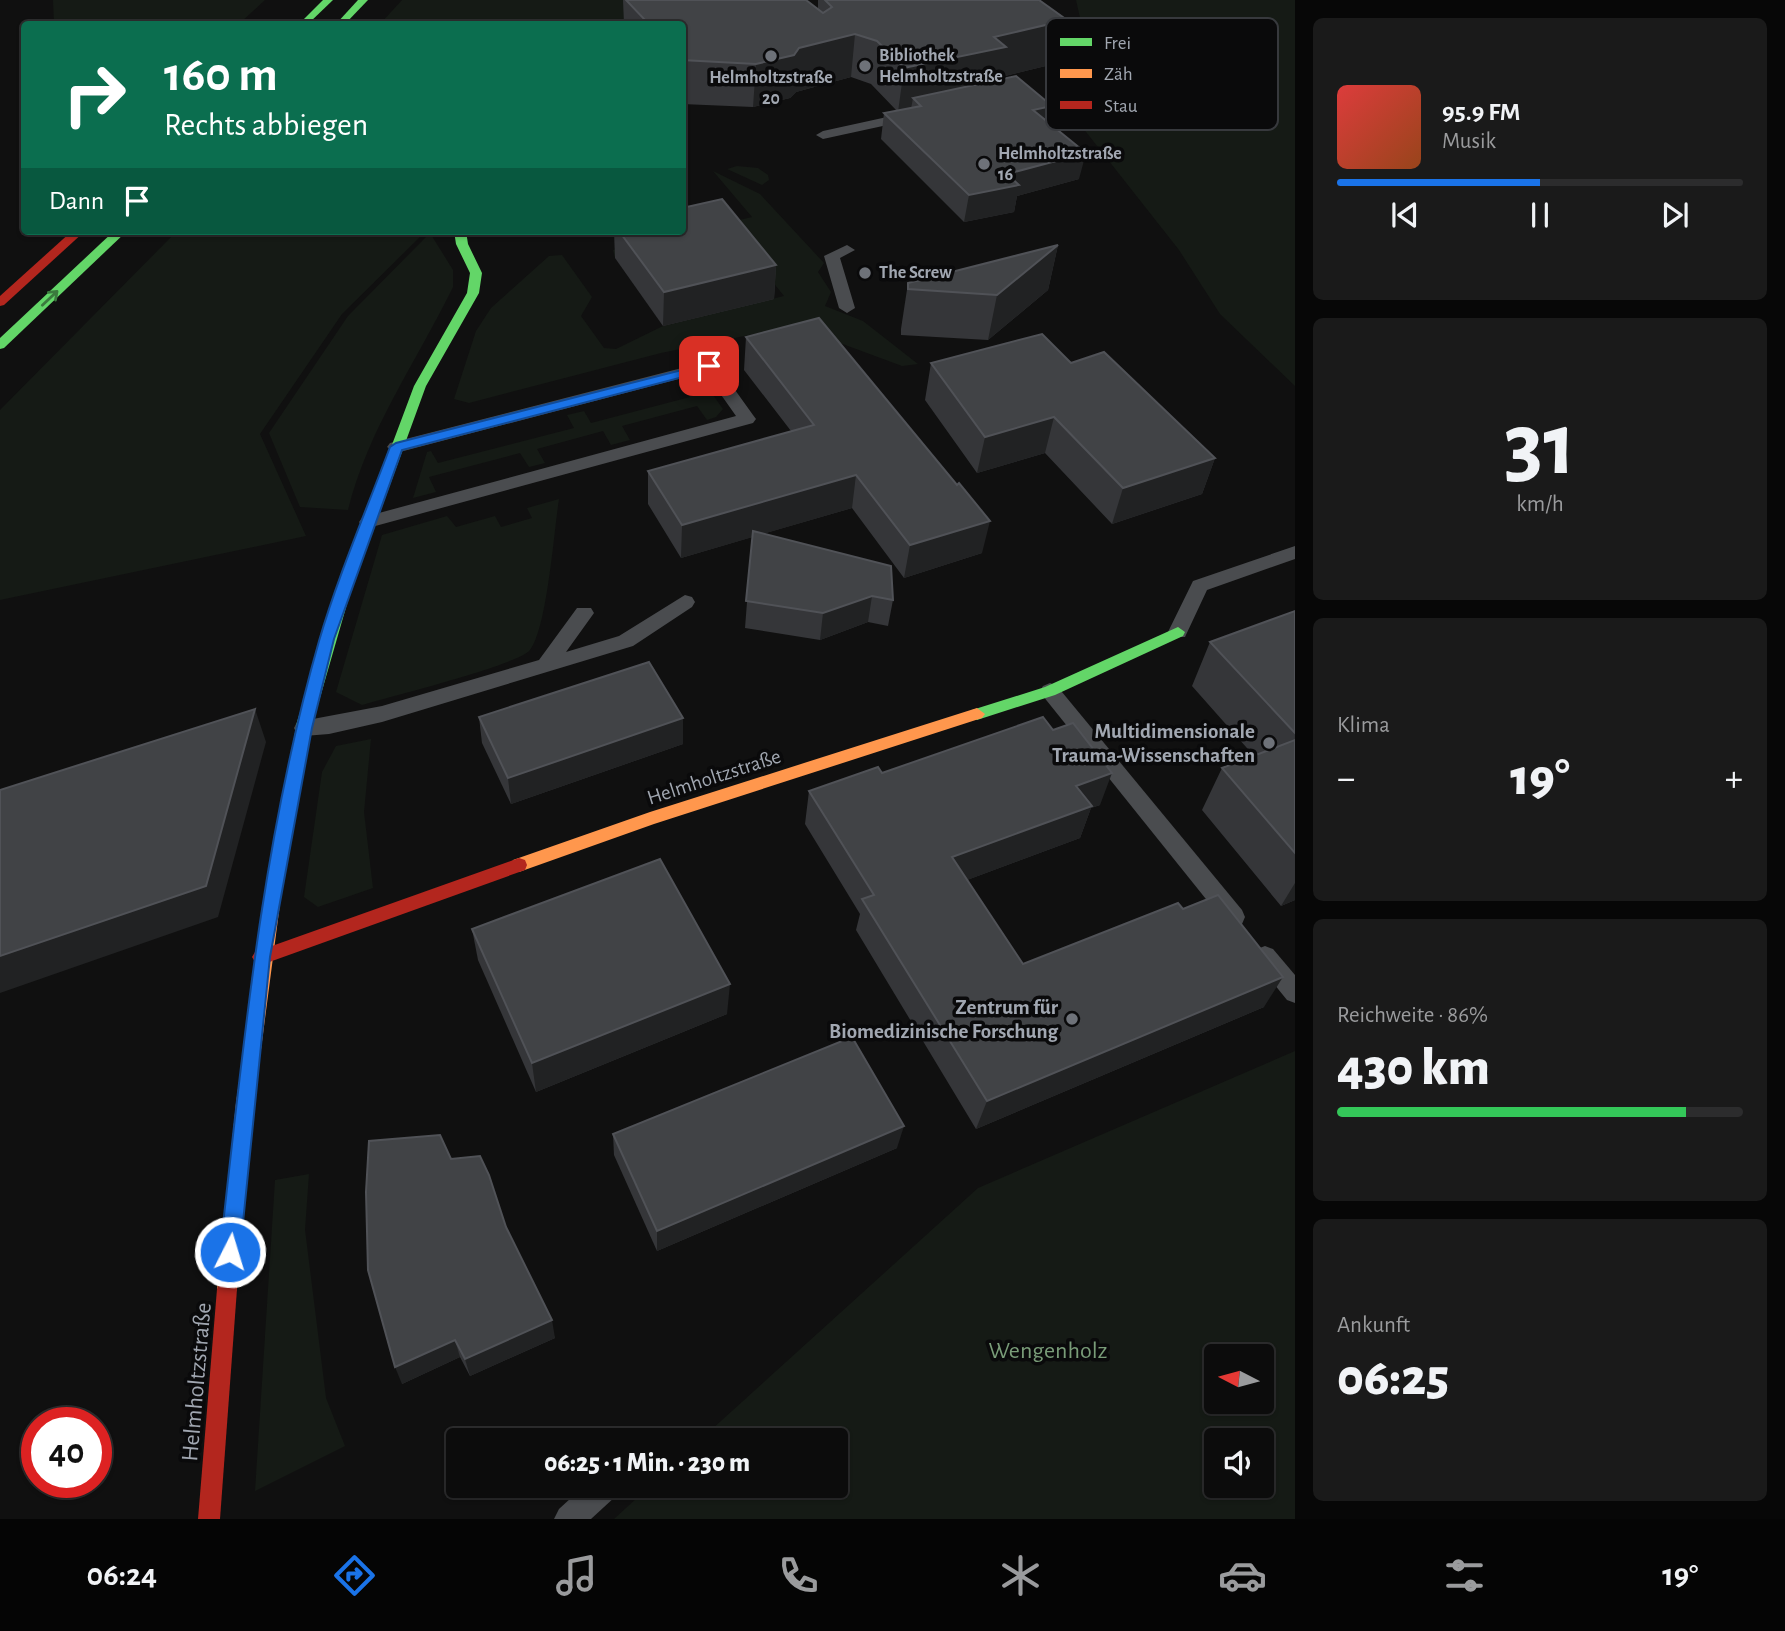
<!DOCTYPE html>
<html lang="de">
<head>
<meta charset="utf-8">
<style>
  :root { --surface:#0c0c0c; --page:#1a1a1a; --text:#f1f3f6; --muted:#9a9b9d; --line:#2c2c2d; --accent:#1a73e8 }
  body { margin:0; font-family:"Alegreya Sans",sans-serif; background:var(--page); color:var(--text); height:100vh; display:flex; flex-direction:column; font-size:26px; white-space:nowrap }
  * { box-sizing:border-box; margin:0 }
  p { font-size:23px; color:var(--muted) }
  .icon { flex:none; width:38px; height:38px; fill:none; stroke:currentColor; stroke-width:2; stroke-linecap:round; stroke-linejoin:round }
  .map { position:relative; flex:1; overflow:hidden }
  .sheet { display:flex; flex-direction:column; gap:18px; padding:18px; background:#070707; width:490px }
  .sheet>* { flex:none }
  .guide { position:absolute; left:21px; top:21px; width:665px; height:214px; border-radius:7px; box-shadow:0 2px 5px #0004,0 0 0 2px var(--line); background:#0b6e4f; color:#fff; overflow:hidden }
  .needle { width:46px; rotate:276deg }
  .controls { position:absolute; left:1204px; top:1344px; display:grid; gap:14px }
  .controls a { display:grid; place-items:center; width:70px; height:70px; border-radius:7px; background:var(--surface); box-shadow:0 2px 5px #0004,0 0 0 2px var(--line); font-size:35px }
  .speed { position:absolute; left:21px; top:1407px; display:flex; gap:14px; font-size:35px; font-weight:700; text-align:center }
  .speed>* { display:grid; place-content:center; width:91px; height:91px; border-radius:50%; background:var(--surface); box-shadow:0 2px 5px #0004,0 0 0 2px var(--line); line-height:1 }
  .speed .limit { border:10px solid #d22; background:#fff; color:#111 }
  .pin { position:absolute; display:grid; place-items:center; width:60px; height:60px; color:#fff; margin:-30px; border-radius:14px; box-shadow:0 4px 10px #0006 }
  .me { position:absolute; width:77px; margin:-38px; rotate:5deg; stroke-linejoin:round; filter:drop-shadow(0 0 5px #0008) }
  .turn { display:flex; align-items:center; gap:24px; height:147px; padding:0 28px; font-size:32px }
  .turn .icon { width:91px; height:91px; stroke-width:2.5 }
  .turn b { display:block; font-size:49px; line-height:60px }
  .then { display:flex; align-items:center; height:66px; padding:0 28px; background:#0003; gap:14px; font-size:26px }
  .big { font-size:52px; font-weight:800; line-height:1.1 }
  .sheet .widget { flex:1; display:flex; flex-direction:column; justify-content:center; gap:10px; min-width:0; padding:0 24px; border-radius:10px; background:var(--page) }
  .sheet .dial { align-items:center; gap:0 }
  .dial b { font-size:91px; line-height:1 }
  .song { display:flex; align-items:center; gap:21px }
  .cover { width:84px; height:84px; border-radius:10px; background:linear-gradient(135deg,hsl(0 70% 55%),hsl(20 70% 35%)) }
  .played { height:7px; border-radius:4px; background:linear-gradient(90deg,var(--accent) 50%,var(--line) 50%) }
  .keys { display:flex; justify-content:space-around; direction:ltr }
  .heat { display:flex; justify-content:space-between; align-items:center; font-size:38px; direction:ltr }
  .charge { height:10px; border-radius:5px; background:linear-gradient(90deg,#34c759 86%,var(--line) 0) }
  .trip { position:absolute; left:446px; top:1428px; width:402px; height:70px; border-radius:7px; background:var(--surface); box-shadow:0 2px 5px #0004,0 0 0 2px var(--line); font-weight:800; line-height:70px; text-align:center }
  .dock { display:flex; height:112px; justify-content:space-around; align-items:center; background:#050505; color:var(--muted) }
  .dock .icon { width:49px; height:49px }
  .dock .on { color:var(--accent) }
  .dock b { font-size:32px; color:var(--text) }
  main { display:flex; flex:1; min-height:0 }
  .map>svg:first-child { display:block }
  .green { fill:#151a15; fill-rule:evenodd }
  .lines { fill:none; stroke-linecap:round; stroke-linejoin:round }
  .lane { fill:#4a4c4f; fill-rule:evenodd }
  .fast { fill:#63d668; fill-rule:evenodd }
  .slow { fill:#ff974d; fill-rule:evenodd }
  .jam { fill:#b3261e; fill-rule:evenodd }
  .wall { fill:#353639 }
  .shaded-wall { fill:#212223 }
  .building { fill:#414346; stroke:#505257; stroke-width:2 }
  .oneway { stroke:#3b7a3e }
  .route { fill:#1a73e8; stroke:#114b97; stroke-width:2 }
  .poi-dot { fill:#6e7279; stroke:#0a0a0b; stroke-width:2.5 }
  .labels { text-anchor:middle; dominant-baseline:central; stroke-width:7; stroke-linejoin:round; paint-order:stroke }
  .far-poi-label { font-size:18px; font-weight:bold; fill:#a1a7b1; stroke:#0a0a0b; text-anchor:start }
  .poi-label { font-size:21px; font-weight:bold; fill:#a1a7b1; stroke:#0a0a0b; text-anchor:end }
  .street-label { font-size:21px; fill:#a1a7b1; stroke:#0a0a0b }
  .near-park-label { font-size:24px; fill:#799c78; stroke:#0a0a0b }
  .near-street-label { font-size:24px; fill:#a1a7b1; stroke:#0a0a0b }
  .key { fill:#0a0a0b; stroke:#37393d; stroke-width:2 }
  .key-label { font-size:19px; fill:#a1a7b1 }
</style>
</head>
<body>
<main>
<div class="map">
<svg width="1295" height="1519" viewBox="0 0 1295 1519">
  <rect width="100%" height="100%" fill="#101010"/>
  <g class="green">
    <path d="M53 0H265L239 24H54Z"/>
    <path d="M402 0H727L653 10 621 24H380Z"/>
    <path d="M1076 0H1295V386L1220 314 1179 250 1079 123 1090 110 1082 87 1085 40Z"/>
    <path d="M737 166 758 168 768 175 769 180 762 185 727 169Z"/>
    <path d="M713 171 760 194 824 263 818 272 831 292 825 306 863 321 918 364 902 366 794 326 661 353 469 403 454 399 476 331 491 308 549 256 562 255 592 297 581 316 604 348 616 349 663 326 784 296 731 230 615 258 613 250 752 217Z"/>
    <path d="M177 231H426L342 314 260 434 306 536 0 600V410Z"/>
    <path d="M430 233 453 270V287C417 361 368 429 348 510L300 507 269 433 348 316Z"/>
    <path d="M696 382 706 385 723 409 716 417 707 420 697 406 622 426 630 440 611 445 603 431 537 449 545 463 529 467 520 453 429 477 436 492 413 498 427 452 431 451 438 463 574 428 567 415 584 411 591 423 690 397 683 385Z"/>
    <path d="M559 499C554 531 547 629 530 650 518 665 388 697 362 705L336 692 382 535 447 516 456 527 495 516 501 527 532 518 527 508Z"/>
    <path d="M371 739 364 812 373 888 318 907 304 897 322 772 336 746Z"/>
    <path d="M1295 1051V1519H614L650 1486H836V1440H700L978 1188ZM1216 1356H1262V1402H1216ZM1216 1440H1262V1486H1216Z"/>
    <path d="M309 1174 305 1230 326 1398 345 1446 255 1491 275 1180Z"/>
  </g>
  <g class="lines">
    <g class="lane">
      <path d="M910 112 915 113V119L823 139 816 135 823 131Z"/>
      <path d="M847 245 855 250 840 258 855 308 847 313 839 308 824 256Z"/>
      <path d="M709 361 715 362 753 415 756 419 753 423 368 528 362 526 359 522 362 518 368 516 736 416 705 372 396 453 387 447 390 443Z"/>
      <path d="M1295 546V559L1207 590 1185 637H1171L1168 632 1193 581Z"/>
      <path d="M685 595 692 597 695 602 692 607 633 646 382 722 329 734 304 736 297 734 294 728 297 722 382 706 539 660 577 608H591L594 613 566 652 619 636Z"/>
      <path d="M1050 683 1057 686 1242 910 1245 917 1242 924 1234 927 1226 924 1043 696 1040 691 1043 686Z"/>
      <path d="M1265 946 1273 949 1295 975V1003L1287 1000 1257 963 1253 956 1257 949Z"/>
      <path d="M584 1486H621L616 1496 591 1519H554L559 1509Z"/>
    </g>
    <g class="fast">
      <path d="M323 0H333L308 24H299Z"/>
      <path d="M358 0H368L345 24H336Z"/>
      <path d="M114 231H127L4 348 0 349V338Z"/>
      <path d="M454 231H466L468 244 482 273 479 293 426 386 349 597 313 722 283 881 281 886 275 888 269 886 267 881 297 722 335 597 414 386 467 293 470 273 456 244Z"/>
      <path d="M1178 627 1185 632 1183 636 1055 695 977 720 969 714 972 710 1045 687Z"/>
    </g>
    <g class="slow">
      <path d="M977 708 985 714 982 718 654 824 519 872 513 870 511 865 513 860 650 812Z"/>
      <path d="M275 874 281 876 283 881 254 1103 237 1289 234 1296 227 1299 220 1296 217 1289 236 1103 267 881 269 876Z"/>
    </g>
    <g class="jam">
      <path d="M72 231H85L4 305 0 306V296Z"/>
      <path d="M519 858 525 860 527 865 525 870 261 965 255 962 252 957 255 952Z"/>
      <path d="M227 1279 234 1282 237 1289 220 1519H198L217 1289 220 1282Z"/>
    </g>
  </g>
  <g class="wall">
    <path d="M623 0H806L818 9V0H1014L1058 63 1001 77 1000 79 1052 106 1049 123 1079 179 1017 196 1014 212 964 222 881 139 884 113 897 111 871 84 851 77 796 92 790 98 753 107 682 104V24H624Z"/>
    <path d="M614 231H682L776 265 774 299 663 326 615 258Z"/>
    <path d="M1058 245 1048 290 988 340 901 335V329L908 283Z"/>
    <path d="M746 337 982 553 904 578 852 508 762 534 893 600 888 626 868 622 820 640 745 628 752 537 681 558 648 504V471L791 431 744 370Z"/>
    <path d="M931 363H1071L1215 458 1202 494 1112 524 1045 453 977 473 925 400Z"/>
    <path d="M1295 611V900L1281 906 1202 810 1222 768 1254 756 1192 686 1210 642Z"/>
    <path d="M479 717 683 718V744L511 804 482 743Z"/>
    <path d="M882 773 1100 805 1091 808 1080 838 967 880 1023 964 1264 1007 976 1129 856 930 860 914 805 824 809 791Z"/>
    <path d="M472 929 727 1014 536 1092 478 960Z"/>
    <path d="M613 1134 897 1148 657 1251 614 1155Z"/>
    <path d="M451 1159 506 1227 555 1338 470 1376 460 1357 402 1384Z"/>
  </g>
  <g class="shaded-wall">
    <path d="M1067 20 1058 63 1001 77 998 90 921 106 913 98 911 109 898 112 904 68 994 37Z"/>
    <path d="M855 34 851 77 796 92 790 98 753 107 756 64 799 48Z"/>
    <path d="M1052 106 1047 131 1033 110Z"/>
    <path d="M1086 153 1079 179 1017 196 1014 212 964 222 969 195 1007 174Z"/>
    <path d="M1058 245 1048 290 988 340 997 295Z"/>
    <path d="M776 265 774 299 663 326 664 292Z"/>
    <path d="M1054 417 1045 453 977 473 985 437Z"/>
    <path d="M1215 458 1202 494 1112 524 1123 488Z"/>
    <path d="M856 475 852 508 681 558 682 525Z"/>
    <path d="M990 521 982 553 904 578 910 545Z"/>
    <path d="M872 596 868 622 820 640 823 613Z"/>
    <path d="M255 709 266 742 218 917 0 993V956Z"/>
    <path d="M683 718V744L511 804 508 778Z"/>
    <path d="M1112 773 1100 805 1091 808 1080 838 943 889 952 857 1076 786Z"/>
    <path d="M1295 883V900L1281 906Z"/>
    <path d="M1283 977 1264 1007 976 1129 987 1101Z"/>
    <path d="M730 984 727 1014 536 1092 532 1063Z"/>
    <path d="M904 1126 897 1148 657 1251V1231Z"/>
    <path d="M552 1320 555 1338 470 1376 465 1359Z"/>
    <path d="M455 1340 460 1357 402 1384 395 1367Z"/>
  </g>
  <g class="building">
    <path d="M626 0H806L823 13 832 7 825 0H1039L1067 20 994 37 1006 47 904 68 877 41 855 34 799 48 794 55 756 64 682 60V24H633L647 22Z"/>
    <path d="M1016 76 1052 106 1033 110 1086 153 1007 174 1019 185 969 195 884 113 921 106 913 98Z"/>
    <path d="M722 199 776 265 664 292 619 231H682V208Z"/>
    <path d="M1058 245 997 295 908 289V283Z"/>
    <path d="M819 318 957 485 959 483 990 521 910 545 856 475 682 525 648 471 814 425 746 337Z"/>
    <path d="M1042 334 1071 363 1104 352 1215 458 1123 488 1054 417 985 437 931 363Z"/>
    <path d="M753 531 891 566 893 600 872 596 823 613 746 601Z"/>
    <path d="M1295 611V733L1210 642Z"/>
    <path d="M649 662 683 718 508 778 479 717Z"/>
    <path d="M255 709 206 886 0 956V790Z"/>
    <path d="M1043 717 1053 730 1073 723 1112 773 1076 786 1092 806 952 857 1023 964 1178 903 1183 909 1218 895 1283 977 987 1101 862 899 874 895 809 791 878 767 882 773Z"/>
    <path d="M1295 740V853L1222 768Z"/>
    <path d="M660 859 730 984 532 1063 472 929Z"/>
    <path d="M852 1037 904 1126 657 1231 613 1134Z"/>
    <path d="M440 1135 451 1159 480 1156 489 1175 506 1227 552 1320 465 1359 455 1340 395 1367 368 1270 366 1192 369 1141Z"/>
  </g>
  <defs><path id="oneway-shaft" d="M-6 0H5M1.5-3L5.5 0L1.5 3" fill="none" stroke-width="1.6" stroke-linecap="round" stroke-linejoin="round" transform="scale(1.75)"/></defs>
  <use class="oneway" href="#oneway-shaft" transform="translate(50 298) rotate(-43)"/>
  <path class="route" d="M709 363 716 366 714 369 402 450 334 639 312 728 270 957 240 1252 237 1259 230 1262 223 1259 220 1252C243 1047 262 840 319 641 338 576 366 511 390 447L396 443Z"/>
  <g class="poi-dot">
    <circle cx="771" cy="56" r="7"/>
    <circle cx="865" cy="66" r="7"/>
    <circle cx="984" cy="164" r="7"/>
    <circle cx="865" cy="273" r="7"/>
    <circle cx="1269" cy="743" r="7"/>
    <circle cx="1072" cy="1019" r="7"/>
  </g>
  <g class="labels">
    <g class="far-poi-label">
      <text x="879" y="56">Bibliothek<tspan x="879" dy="21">Helmholtzstraße</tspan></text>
      <text x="771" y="78" text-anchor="middle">Helmholtzstraße<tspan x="771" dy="21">20</tspan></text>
      <text x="998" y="154">Helmholtzstraße<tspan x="998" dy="21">16</tspan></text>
      <text x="879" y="273">The Screw</text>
    </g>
    <g class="poi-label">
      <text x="1255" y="731">Multidimensionale<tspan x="1255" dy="24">Trauma-Wissenschaften</tspan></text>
      <text x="1058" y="1007">Zentrum für<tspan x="1058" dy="24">Biomedizinische Forschung</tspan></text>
    </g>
    <g class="street-label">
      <text transform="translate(714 777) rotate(-18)">Helmholtzstraße</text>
    </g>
    <g class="near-park-label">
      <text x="1048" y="1351">Wengenholz</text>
    </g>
    <g class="near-street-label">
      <text transform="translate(197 1382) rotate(-85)">Helmholtzstraße</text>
    </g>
  </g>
  <rect x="1046" y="18" width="232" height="112" rx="10" class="key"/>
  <rect x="1060" y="38" width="32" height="8" fill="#63d668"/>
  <rect x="1060" y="69" width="32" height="9" fill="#ff974d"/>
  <rect x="1060" y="101" width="32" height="8" fill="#b3261e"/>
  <g class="key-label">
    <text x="1104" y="49">Frei</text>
    <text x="1104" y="80">Zäh</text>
    <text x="1104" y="112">Stau</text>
  </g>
</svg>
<div class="controls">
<a><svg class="needle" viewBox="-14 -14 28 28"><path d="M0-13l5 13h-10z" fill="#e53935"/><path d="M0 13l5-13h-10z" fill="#9a9b9d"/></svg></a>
<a><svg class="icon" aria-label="sound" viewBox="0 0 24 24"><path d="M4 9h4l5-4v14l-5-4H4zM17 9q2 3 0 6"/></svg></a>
</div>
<div class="speed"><div class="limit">40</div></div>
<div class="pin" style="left:709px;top:366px;background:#d93025"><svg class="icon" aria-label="arrive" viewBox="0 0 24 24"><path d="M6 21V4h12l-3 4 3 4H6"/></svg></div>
<svg class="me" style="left:230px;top:1252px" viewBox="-20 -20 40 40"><circle r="17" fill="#1a73e8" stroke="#fff" stroke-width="3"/><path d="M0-11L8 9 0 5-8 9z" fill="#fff"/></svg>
<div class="trip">06:25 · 1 Min. · 230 m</div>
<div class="guide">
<div class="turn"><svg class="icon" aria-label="right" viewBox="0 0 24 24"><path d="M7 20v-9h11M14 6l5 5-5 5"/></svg><div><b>160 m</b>Rechts abbiegen</div></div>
<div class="then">Dann<svg class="icon" aria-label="arrive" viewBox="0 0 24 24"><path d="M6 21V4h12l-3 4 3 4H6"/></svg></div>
</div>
</div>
<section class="sheet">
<div class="widget">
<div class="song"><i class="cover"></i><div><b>95.9 FM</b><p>Musik</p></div></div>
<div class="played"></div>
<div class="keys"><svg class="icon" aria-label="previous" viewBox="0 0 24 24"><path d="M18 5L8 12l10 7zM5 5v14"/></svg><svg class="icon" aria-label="pause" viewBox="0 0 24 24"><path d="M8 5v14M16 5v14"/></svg><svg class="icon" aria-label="next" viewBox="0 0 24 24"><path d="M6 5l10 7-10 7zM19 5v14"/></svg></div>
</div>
<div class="widget dial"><b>31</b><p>km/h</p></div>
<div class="widget"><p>Klima</p>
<div class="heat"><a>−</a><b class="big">19°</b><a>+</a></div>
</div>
<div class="widget"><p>Reichweite · 86%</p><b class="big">430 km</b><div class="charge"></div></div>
<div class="widget"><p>Ankunft</p><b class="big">06:25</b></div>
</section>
</main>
<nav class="dock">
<b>06:24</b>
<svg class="icon on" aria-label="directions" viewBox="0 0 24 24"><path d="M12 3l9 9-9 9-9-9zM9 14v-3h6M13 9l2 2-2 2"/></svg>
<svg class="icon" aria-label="music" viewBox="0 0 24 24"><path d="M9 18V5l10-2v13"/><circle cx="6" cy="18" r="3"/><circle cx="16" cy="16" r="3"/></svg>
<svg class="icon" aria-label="phone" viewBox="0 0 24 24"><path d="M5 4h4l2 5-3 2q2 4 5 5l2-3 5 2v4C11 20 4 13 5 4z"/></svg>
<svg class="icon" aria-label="climate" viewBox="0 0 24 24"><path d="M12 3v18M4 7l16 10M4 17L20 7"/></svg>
<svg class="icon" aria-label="car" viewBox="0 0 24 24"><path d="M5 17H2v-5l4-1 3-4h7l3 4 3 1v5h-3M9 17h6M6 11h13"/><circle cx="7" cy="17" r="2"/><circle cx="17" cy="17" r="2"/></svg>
<svg class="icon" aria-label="filters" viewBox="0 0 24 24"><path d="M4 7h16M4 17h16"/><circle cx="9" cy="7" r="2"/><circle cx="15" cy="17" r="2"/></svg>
<b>19°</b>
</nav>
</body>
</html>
